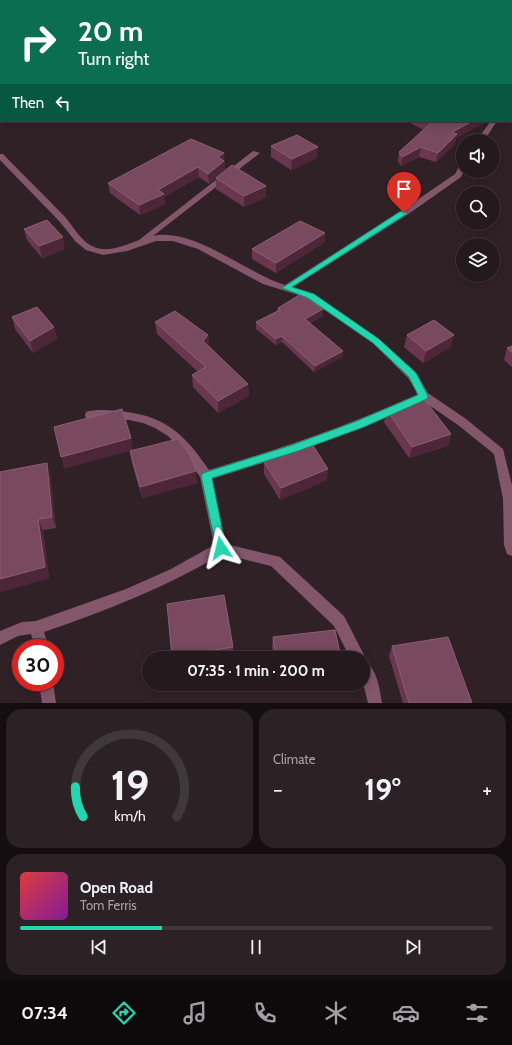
<!DOCTYPE html>
<html lang="en">
<head>
<meta charset="utf-8">
<style>
  :root { --surface:#24191d; --page:#2c2226; --text:#f1f3f6; --muted:#a3a0a4; --line:#41383b; --accent:#25d5ae }
  body { margin:0; font-family:Cabin,sans-serif; background:var(--page); color:var(--text); height:100vh; display:flex; flex-direction:column; font-size:15px; white-space:nowrap }
  * { box-sizing:border-box; margin:0 }
  p { font-size:13px; color:var(--muted) }
  .icon { flex:none; width:22px; height:22px; fill:none; stroke:currentColor; stroke-width:2; stroke-linecap:round; stroke-linejoin:round }
  .map { position:relative; height:703px; overflow:hidden }
  .details { display:flex; flex-direction:column; gap:6px; padding:6px; background:#140e10; flex:1 }
  .details>* { flex:none }
  .hud { position:absolute; left:0px; top:0px; width:512px; height:122px; box-shadow:0 2px 10px #0003,0 0 0 1px var(--line); background:#0b6e4f; color:#fff; overflow:hidden }
  .buttons { position:absolute; left:456px; top:134px; display:grid; gap:8px }
  .buttons a { display:grid; place-items:center; width:44px; height:44px; border-radius:50%; background:var(--surface); box-shadow:0 2px 10px #0003,0 0 0 1px var(--line); font-size:20px }
  .speed { position:absolute; left:12px; top:639px; display:flex; gap:8px; font-size:20px; font-weight:700; text-align:center }
  .speed>* { display:grid; place-content:center; width:52px; height:52px; border-radius:50%; background:var(--surface); box-shadow:0 2px 10px #0003,0 0 0 1px var(--line); line-height:1 }
  .speed .limit { border:6px solid #d22; background:#fff; color:#111 }
  .pin { position:absolute; display:grid; place-items:center; width:34px; height:34px; color:#fff; margin:-41px -17px; border-radius:50% 50% 50% 0; rotate:-45deg; box-shadow:0 0 4px #0007 }
  .pin .icon { rotate:45deg }
  .me { position:absolute; width:44px; margin:-22px; rotate:350deg; stroke-linejoin:round; filter:drop-shadow(0 0 3px #0008) }
  .turn { display:flex; align-items:center; gap:14px; height:84px; padding:0 12px; font-size:18px }
  .turn .icon { width:52px; height:52px; stroke-width:2.5 }
  .turn b { display:block; font-size:28px; line-height:34px }
  .then { display:flex; align-items:center; height:38px; padding:0 12px; background:#0003; gap:8px; font-size:15px }
  .big { font-size:30px; font-weight:800; line-height:1.1 }
  .details .card { flex:1; display:flex; flex-direction:column; justify-content:center; gap:6px; min-width:0; padding:0 14px; border-radius:16px; background:var(--page) }
  .details .dial { align-items:center; gap:0 }
  .dial svg { height:104px; overflow:visible; fill:none; stroke:var(--line); stroke-width:7; stroke-linecap:round; text-anchor:middle }
  .dial text { fill:var(--text); stroke:none }
  .song { display:flex; align-items:center; gap:12px }
  .cover { width:48px; height:48px; border-radius:6px; background:linear-gradient(135deg,hsl(0 70% 55%),hsl(290 70% 35%)) }
  .played { height:4px; border-radius:2px; background:linear-gradient(90deg,var(--accent) 30%,var(--line) 30%) }
  .keys { display:flex; justify-content:space-around; direction:ltr }
  .heat { display:flex; justify-content:space-between; align-items:center; font-size:22px; direction:ltr }
  .details .tiles { flex:1; display:grid; gap:6px; grid-template-columns:1fr 1fr }
  .card:last-child { grid-column:span 2 }
  .trip { position:absolute; left:142px; top:651px; width:228px; height:40px; border-radius:20px; background:var(--surface); box-shadow:0 2px 10px #0003,0 0 0 1px var(--line); font-weight:800; line-height:40px; text-align:center }
  .dock { display:flex; height:64px; justify-content:space-around; align-items:center; background:#0e0a0c; color:var(--muted) }
  .dock .icon { width:28px; height:28px }
  .dock .current { color:var(--accent) }
  .dock b { font-size:18px; color:var(--text) }
  .map>svg:first-child { display:block }
  .lines { fill:none; stroke-linecap:round; stroke-linejoin:round }
  .minor { fill:#84566a; fill-rule:evenodd }
  .wall { fill:#6b374f }
  .shaded-wall { fill:#4d2638 }
  .building { fill:#78495f; stroke:#8a6174 }
  .route { fill:#25d5ae; stroke:#188a71 }
</style>
</head>
<body>
<div class="map">
<svg width="512" height="703" viewBox="0 0 512 703">
  <rect width="100%" height="100%" fill="#302127"/>
  <g class="lines">
    <g class="minor">
      <path d="M491 121H497L484 141H476Z"/>
      <path d="M253 151 260 153 153 236C193 227 246 273 285 285L401 211 455 174 460 165H463L464 171 461 177 407 215 293 287 314 294 379 339 416 372 428 393 466 419 503 449 512 485V556L507 554 504 545 503 499 494 454 458 425 423 401C355 432 284 457 212 479L226 544 280 557 344 616 363 653 365 658 364 661C377 667 380 691 382 703H368L363 683V658H350L334 626 271 566 222 554C166 587 106 611 44 632L49 648H35L31 634 18 636 0 645V631L22 622 36 621 126 589 171 569 214 545 200 477 179 447 168 436 155 428 143 423 129 420 90 419 86 418 85 415 86 412C95 409 107 410 117 411 163 414 184 433 209 470 280 449 350 425 418 394L408 378 373 343 308 298 263 284 198 249 173 241H156L127 251 103 255 86 250 76 242 60 222 0 160V154H3C23 175 45 196 65 217 74 227 80 240 92 246 107 254 125 245 139 240Z"/>
      <path d="M39 682H53L56 703H42Z"/>
    </g>
  </g>
  <g class="wall">
    <path d="M511 66H512V122L510 121H511Z"/>
    <path d="M406 121H488L456 138 455 144 436 162 419 157 401 166 398 161 399 152 424 130Z"/>
    <path d="M271 146 317 158 291 170 271 157Z"/>
    <path d="M224 153 225 171 266 186V197L244 207 216 189V178L209 184 199 177 164 197 165 204 140 215 110 193 108 183Z"/>
    <path d="M24 229 65 249 42 258 27 240Z"/>
    <path d="M325 233V242L276 273 252 259V249Z"/>
    <path d="M278 308 323 309V316L310 323 343 351 342 357 314 372 282 342 276 345 256 329V322L277 311Z"/>
    <path d="M12 317 54 327 57 339 33 353 15 329Z"/>
    <path d="M155 322 208 335 209 346 248 384 249 396 218 413 193 387 192 375 198 372 157 334Z"/>
    <path d="M407 335 451 347 423 363 404 347Z"/>
    <path d="M512 346V367L504 360 507 348Z"/>
    <path d="M387 410 451 434 448 446 409 458 384 422Z"/>
    <path d="M130 451 197 483 142 498 132 463Z"/>
    <path d="M264 462 327 480 280 500 264 474Z"/>
    <path d="M0 472 50 474 56 528 43 530 49 578 0 592Z"/>
    <path d="M167 604 233 647V657L229 658H172Z"/>
    <path d="M273 637 341 658H274L272 647Z"/>
    <path d="M392 646 472 703H403L389 656Z"/>
    <path d="M277 684H288L278 685Z"/>
  </g>
  <g class="shaded-wall">
    <path d="M473 121H488L456 138 455 144 436 162 438 153 452 132Z"/>
    <path d="M318 147 317 158 291 170 292 159Z"/>
    <path d="M421 147 419 157 401 166 402 157Z"/>
    <path d="M224 153 225 171 209 184 208 174 218 157Z"/>
    <path d="M198 167 199 177 164 197 165 204 140 215 139 205 158 190Z"/>
    <path d="M266 186V197L244 207V196Z"/>
    <path d="M325 233V242L276 273V263Z"/>
    <path d="M63 237 65 249 42 258 39 246Z"/>
    <path d="M323 309V316L305 325V319Z"/>
    <path d="M54 327 57 339 33 353 30 341Z"/>
    <path d="M208 335 209 347 203 341Z"/>
    <path d="M454 335 451 347 423 363 426 351Z"/>
    <path d="M282 336V342L276 345V339Z"/>
    <path d="M343 351 342 357 314 372 315 366Z"/>
    <path d="M248 384 249 396 218 413V401Z"/>
    <path d="M451 434 448 446 409 458 412 447Z"/>
    <path d="M131 438 133 450 64 469 61 457Z"/>
    <path d="M47 463 50 474 56 528 52 517Z"/>
    <path d="M328 469 327 480 280 500 281 488Z"/>
    <path d="M196 471 197 483 142 498 140 487Z"/>
    <path d="M38 519 43 530 49 578 0 592V579Z"/>
  </g>
  <g class="building">
    <rect x="511" y="66" width="1" height="46"/>
    <path d="M427 121H473L452 132 457 134 438 153 421 147 402 157 399 152 431 123Z"/>
    <path d="M297 135 318 147 292 159 271 146Z"/>
    <path d="M191 139 224 153 218 157 224 161 208 174 198 167 158 190 164 194 139 205 108 183Z"/>
    <path d="M232 165 266 186 244 196 216 178Z"/>
    <path d="M47 220 63 237 39 246 24 229Z"/>
    <path d="M300 221 325 233 276 263 252 249Z"/>
    <path d="M301 294 323 309 305 319 343 351 315 366 282 336 276 339 256 322 280 310 278 308Z"/>
    <path d="M37 307 54 327 30 341 12 317Z"/>
    <path d="M175 311 208 335 203 341 248 384 218 401 192 375 206 367 155 322Z"/>
    <path d="M434 320 454 335 426 351 407 335Z"/>
    <path d="M512 346V352L507 348Z"/>
    <path d="M424 399 451 434 412 447 387 410Z"/>
    <path d="M122 409 131 438 61 457 54 427Z"/>
    <path d="M178 439 191 457 196 471 140 487 130 451Z"/>
    <path d="M312 444 328 469 281 488 264 462Z"/>
    <path d="M47 463 52 517 38 519 45 567 0 579V472Z"/>
    <path d="M224 595 233 647 172 657 167 604Z"/>
    <path d="M335 630 341 658H276L273 637Z"/>
    <path d="M448 637 472 703H409L392 646Z"/>
  </g>
  <path class="route" d="M401 211 408 213 292 287 314 294 379 339 416 373 428 396 427 399 364 427 298 451 212 478 226 548 225 552 221 553 217 552 201 476 203 473 292 445 357 421 418 395 409 377 373 343 308 298 282 288Z"/>
</svg>
<div class="buttons">
<a><svg class="icon" aria-label="sound" viewBox="0 0 24 24"><path d="M4 9h4l5-4v14l-5-4H4zM17 9q2 3 0 6"/></svg></a>
<a><svg class="icon" aria-label="search" viewBox="0 0 24 24"><circle cx="10" cy="10" r="6"/><path d="M15 15l6 6"/></svg></a>
<a><svg class="icon" aria-label="layers" viewBox="0 0 24 24"><path d="M12 4l9 5-9 5-9-5zM3 14l9 5 9-5"/></svg></a>
</div>
<div class="speed"><div class="limit">30</div></div>
<div class="pin" style="left:404px;top:213px;background:#d93025"><svg class="icon" aria-label="arrive" viewBox="0 0 24 24"><path d="M6 21V4h12l-3 4 3 4H6"/></svg></div>
<svg class="me" style="left:221px;top:548px" viewBox="-20 -20 40 40"><path d="M0-17L14 15 0 8-14 15z" fill="#25d5ae" stroke="#fff" stroke-width="4"/></svg>
<div class="trip">07:35 · 1 min · 200 m</div>
<div class="hud">
<div class="turn"><svg class="icon" aria-label="right" viewBox="0 0 24 24"><path d="M7 20v-9h11M14 6l5 5-5 5"/></svg><div><b>20 m</b>Turn right</div></div>
<div class="then">Then<svg class="icon" aria-label="left" viewBox="0 0 24 24"><path d="M17 20v-9H6M10 6l-5 5 5 5"/></svg></div>
</div>
</div>
<section class="details">
<div class="tiles">
<div class="card dial"><svg viewBox="0 0 100 80">
<path d="M14 69A42 42 0 1 1 86 69"/>
<path d="M14 69A42 42 0 0 1 8 46" stroke="#25d5ae"/>
<text x="50" y="56" font-size="32" font-weight="700">19</text>
<text x="50" y="72" font-size="11">km/h</text>
</svg></div>
<div class="card"><p>Climate</p>
<div class="heat"><a>−</a><b class="big">19°</b><a>+</a></div>
</div>
<div class="card">
<div class="song"><i class="cover"></i><div><b>Open Road</b><p>Tom Ferris</p></div></div>
<div class="played"></div>
<div class="keys"><svg class="icon" aria-label="previous" viewBox="0 0 24 24"><path d="M18 5L8 12l10 7zM5 5v14"/></svg><svg class="icon" aria-label="pause" viewBox="0 0 24 24"><path d="M8 5v14M16 5v14"/></svg><svg class="icon" aria-label="next" viewBox="0 0 24 24"><path d="M6 5l10 7-10 7zM19 5v14"/></svg></div>
</div>
</div>
</section>
<nav class="dock">
<b>07:34</b>
<svg class="icon current" aria-label="directions" viewBox="0 0 24 24"><path d="M12 3l9 9-9 9-9-9zM9 14v-3h6M13 9l2 2-2 2"/></svg>
<svg class="icon" aria-label="music" viewBox="0 0 24 24"><path d="M9 18V5l10-2v13"/><circle cx="6" cy="18" r="3"/><circle cx="16" cy="16" r="3"/></svg>
<svg class="icon" aria-label="phone" viewBox="0 0 24 24"><path d="M5 4h4l2 5-3 2q2 4 5 5l2-3 5 2v4C11 20 4 13 5 4z"/></svg>
<svg class="icon" aria-label="climate" viewBox="0 0 24 24"><path d="M12 3v18M4 7l16 10M4 17L20 7"/></svg>
<svg class="icon" aria-label="car" viewBox="0 0 24 24"><path d="M5 17H2v-5l4-1 3-4h7l3 4 3 1v5h-3M9 17h6M6 11h13"/><circle cx="7" cy="17" r="2"/><circle cx="17" cy="17" r="2"/></svg>
<svg class="icon" aria-label="filters" viewBox="0 0 24 24"><path d="M4 7h16M4 17h16"/><circle cx="9" cy="7" r="2"/><circle cx="15" cy="17" r="2"/></svg>
</nav>
</body>
</html>
